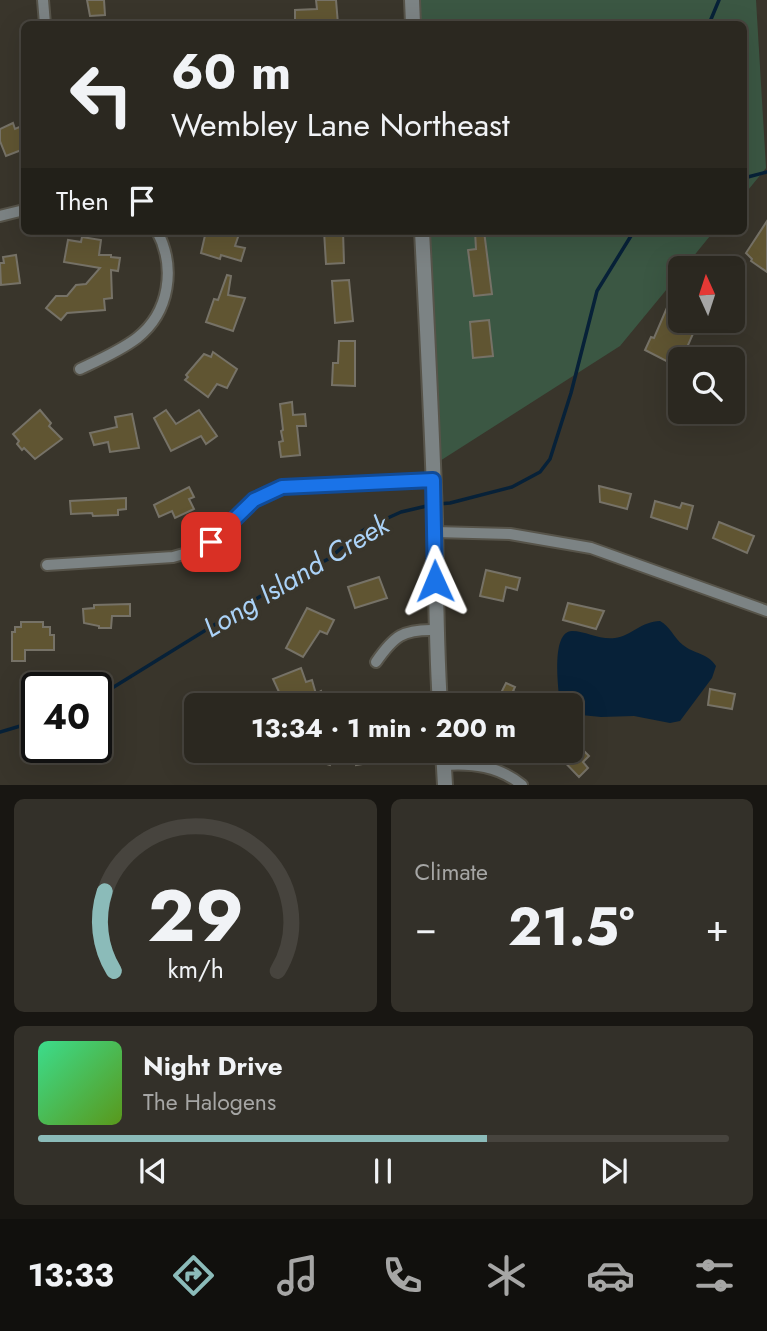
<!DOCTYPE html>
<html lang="en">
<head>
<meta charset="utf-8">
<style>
  :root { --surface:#2b2820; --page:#333029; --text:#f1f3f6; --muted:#a6a6a5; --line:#47443e; --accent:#8bbbb9 }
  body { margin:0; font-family:Jost,sans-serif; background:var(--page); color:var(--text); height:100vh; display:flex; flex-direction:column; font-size:26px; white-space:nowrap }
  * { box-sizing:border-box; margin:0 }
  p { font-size:23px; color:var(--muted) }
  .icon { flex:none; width:38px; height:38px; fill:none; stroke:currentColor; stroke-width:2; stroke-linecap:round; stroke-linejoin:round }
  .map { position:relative; height:785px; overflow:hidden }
  .side { display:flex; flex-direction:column; gap:14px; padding:14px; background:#181612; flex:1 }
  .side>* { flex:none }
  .hud { position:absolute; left:21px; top:21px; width:726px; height:214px; border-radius:10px; box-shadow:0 7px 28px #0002,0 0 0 2px var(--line); background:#2b2820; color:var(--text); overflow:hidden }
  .needle { width:46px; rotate:357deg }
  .tools { position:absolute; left:668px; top:256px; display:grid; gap:14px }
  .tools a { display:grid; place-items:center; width:77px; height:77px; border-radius:10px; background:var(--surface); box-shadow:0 7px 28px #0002,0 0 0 2px var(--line); font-size:35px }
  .speed { position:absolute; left:21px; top:672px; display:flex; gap:14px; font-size:35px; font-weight:700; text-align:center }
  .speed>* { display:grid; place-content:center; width:91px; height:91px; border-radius:50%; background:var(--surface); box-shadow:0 7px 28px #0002,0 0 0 2px var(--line); line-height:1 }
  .speed .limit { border:4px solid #111; border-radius:10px; background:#fff; color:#111 }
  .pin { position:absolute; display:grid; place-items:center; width:60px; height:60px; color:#fff; margin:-30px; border-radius:14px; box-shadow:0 4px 10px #0006 }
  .me { position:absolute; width:77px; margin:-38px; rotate:359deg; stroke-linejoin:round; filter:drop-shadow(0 0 5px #0008) }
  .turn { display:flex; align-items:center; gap:24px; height:147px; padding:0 35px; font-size:32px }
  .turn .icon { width:91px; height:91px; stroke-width:2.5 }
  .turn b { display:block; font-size:49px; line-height:60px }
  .then { display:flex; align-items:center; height:66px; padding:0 35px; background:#0003; gap:14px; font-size:26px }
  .big { font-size:52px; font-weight:700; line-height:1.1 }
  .side .card { flex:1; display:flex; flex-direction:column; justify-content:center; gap:10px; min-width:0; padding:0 24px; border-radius:10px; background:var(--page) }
  .side .dial { align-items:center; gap:0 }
  .dial svg { height:182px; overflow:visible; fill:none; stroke:var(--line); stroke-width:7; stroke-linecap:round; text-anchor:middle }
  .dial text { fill:var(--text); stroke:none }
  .song { display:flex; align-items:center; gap:21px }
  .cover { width:84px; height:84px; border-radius:10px; background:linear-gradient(135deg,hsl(150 70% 55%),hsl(90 70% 35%)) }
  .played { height:7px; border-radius:4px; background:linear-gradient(90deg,var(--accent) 65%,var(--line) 65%) }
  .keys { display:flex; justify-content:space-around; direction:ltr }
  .heat { display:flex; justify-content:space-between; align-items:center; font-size:38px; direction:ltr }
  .side .tiles { flex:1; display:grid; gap:14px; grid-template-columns:1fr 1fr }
  .card:last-child { grid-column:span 2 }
  .trip { position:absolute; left:184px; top:693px; width:399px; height:70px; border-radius:10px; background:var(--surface); box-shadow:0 7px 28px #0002,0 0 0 2px var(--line); font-weight:700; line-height:70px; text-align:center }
  .dock { display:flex; height:112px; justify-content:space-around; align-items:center; background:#11100d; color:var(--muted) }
  .dock .icon { width:49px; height:49px }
  .dock .active { color:var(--accent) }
  .dock b { font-size:32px; color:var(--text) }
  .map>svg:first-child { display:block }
  .green { fill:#3b5743 }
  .water { fill:#072138 }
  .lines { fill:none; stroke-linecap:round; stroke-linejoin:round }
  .stream { stroke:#072138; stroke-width:3.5 }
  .building { fill:#605532; stroke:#767267; stroke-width:2 }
  .minor-casing { stroke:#57544a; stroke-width:14 }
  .tertiary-casing { stroke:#57544a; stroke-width:18 }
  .minor { stroke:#7c8384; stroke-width:10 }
  .tertiary { stroke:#7c8384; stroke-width:14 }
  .route-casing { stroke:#114b97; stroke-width:18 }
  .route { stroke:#1a73e8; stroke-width:12 }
  .labels { text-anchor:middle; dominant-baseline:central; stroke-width:7; stroke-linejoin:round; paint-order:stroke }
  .water-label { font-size:28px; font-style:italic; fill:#abd2f7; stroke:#39352b }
</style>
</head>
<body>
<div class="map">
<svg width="767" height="785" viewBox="0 0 767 785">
  <rect width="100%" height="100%" fill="#39352b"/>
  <g class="green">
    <path d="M415 0H756L766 168 744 195V24H416Z"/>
    <path d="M423 231H714L684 268H681V272L620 346 432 466Z"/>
  </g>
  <path class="water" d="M660 621C670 626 674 638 683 645 694 654 708 653 716 666L712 678 680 721 670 723 634 716 601 717 571 714 570 705H560C559 690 550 632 572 631 586 631 599 640 615 638 631 636 642 621 660 621Z"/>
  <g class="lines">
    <g class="stream">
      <path d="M709 24 719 0"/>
      <path d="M744 178 767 172"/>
      <path d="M438 504 450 503 512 487 540 472 550 459 571 393 597 291 634 231"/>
      <path d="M96 698 264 594 330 558 356 535 370 526 401 512 431 505"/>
      <path d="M0 732 37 721"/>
    </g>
  </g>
  <g class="building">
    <path d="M87 0H104L105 15 90 16Z"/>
    <path d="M316 0H336L338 24H295V10L317 9Z"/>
    <path d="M13 123 15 129 24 125V149L6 156 0 141V129Z"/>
    <path d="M767 221V272L751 261 752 259 746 253Z"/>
    <path d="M206 231H240L235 246 245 248 241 261 221 255 220 259 201 253Z"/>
    <path d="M324 231H343L344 263 326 264Z"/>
    <path d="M475 231H484L492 294 474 296 468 250 476 249Z"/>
    <path d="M82 237 101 240 99 255H111V257L120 258 118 271 111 270 112 298 104 299 105 310 67 313 61 320 46 308 56 296H67L76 285 86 284 100 268 64 262 68 240 81 242Z"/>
    <path d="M16 255 20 283 1 285 0 263H4L3 257Z"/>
    <path d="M227 275 231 276 228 295 245 298 233 331 206 322 214 299 218 300Z"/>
    <path d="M681 275V320H699L685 352 676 366 645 350 651 337 654 338Z"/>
    <path d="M349 280 353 321 335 323 332 281Z"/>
    <path d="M489 320 493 356 473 358 470 322Z"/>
    <path d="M339 341H355V386L332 385 333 363H338Z"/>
    <path d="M213 352 237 369 227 388 217 384 208 397 185 380 188 377 186 375 204 354 211 357Z"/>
    <path d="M292 402 293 415 305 414 306 426H297L300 455 281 457 279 442 283 441 281 431 283 430 280 404Z"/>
    <path d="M40 410 51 423 49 426 62 439 35 459 24 448 22 450 17 444 19 441 13 434Z"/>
    <path d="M166 410 176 424 199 410 217 436 206 444 201 436 171 451 154 418Z"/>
    <path d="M132 414 139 448 110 452 108 442 94 445 90 433 117 427 115 417Z"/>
    <path d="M599 486 631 494 627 509 600 502Z"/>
    <path d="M189 487 194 497 189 499 194 509 175 518 172 511 159 517 154 505Z"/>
    <path d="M126 498V509L118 510V515L93 516 92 513 71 514 70 501Z"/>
    <path d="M655 501 680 508 682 503 693 506 687 529 651 517Z"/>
    <path d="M719 522 754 536 747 553 713 538Z"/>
    <path d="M486 570 520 578 517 590 506 587 503 601 480 596Z"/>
    <path d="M379 577 387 598 355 608 348 587Z"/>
    <path d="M568 603 604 611 596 629 563 620Z"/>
    <path d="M130 604V616H112L111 628H99V626L84 623 83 609 94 608V605Z"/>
    <path d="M307 608 334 620 327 634 320 631 303 657 286 648Z"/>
    <path d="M21 622H43V627H50V635H54V650H25V661H12V632H15V627H21Z"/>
    <path d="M301 668 306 682 312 680 316 694 321 691 327 705H285L273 679Z"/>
    <path d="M506 683 515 687 513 691 540 705H495Z"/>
    <path d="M710 689 735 694 732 709 708 705Z"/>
    <path d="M570 731 581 742 578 745 589 756 583 762 588 768 579 777 554 751H570Z"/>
    <path d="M292 751H337L330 765 291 753Z"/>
    <path d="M354 751H380L381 761 356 765Z"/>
  </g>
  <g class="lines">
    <defs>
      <g id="minor">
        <path d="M43 0 45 24"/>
        <path d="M0 216 24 210"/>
        <path d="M80 369C99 360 120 351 137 338 170 312 176 267 157 231"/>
        <path d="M435 532 510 534 591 548 767 611"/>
        <path d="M47 565 173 557 201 549 211 542 254 500 282 487 433 480"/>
        <path d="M376 662C394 636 403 629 435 630"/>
        <path d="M444 765C472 763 499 766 522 785"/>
      </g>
      <g id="tertiary">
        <path d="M412 0 413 24"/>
        <path d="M422 231C427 327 432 423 435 519 436 581 436 643 440 705"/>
        <path d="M443 751 445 785"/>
      </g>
    </defs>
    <use href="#minor" class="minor-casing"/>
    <use href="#tertiary" class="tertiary-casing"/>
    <use href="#minor" class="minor"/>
    <use href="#tertiary" class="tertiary"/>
  </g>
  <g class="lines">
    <defs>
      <path id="route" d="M211 542 254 500 282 487 433 480 435 581"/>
    </defs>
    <use href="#route" class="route-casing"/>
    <use href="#route" class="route"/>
  </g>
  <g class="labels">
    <g class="water-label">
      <text transform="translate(296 576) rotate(-31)">Long Island Creek</text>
    </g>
  </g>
</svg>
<div class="tools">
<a><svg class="needle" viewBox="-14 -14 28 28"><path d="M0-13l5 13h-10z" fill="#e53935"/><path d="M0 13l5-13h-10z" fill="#a6a6a5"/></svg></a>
<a><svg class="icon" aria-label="search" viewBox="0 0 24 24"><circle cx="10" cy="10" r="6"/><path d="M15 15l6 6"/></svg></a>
</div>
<div class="speed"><div class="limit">40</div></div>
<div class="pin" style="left:211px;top:542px;background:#d93025"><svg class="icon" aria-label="arrive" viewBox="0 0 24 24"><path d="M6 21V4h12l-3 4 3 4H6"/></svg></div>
<svg class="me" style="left:435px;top:581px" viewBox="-20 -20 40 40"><path d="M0-17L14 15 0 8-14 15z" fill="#1a73e8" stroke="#fff" stroke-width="4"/></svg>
<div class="trip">13:34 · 1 min · 200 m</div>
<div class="hud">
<div class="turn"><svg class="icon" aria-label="left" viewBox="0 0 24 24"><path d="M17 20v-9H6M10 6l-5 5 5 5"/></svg><div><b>60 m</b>Wembley Lane Northeast</div></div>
<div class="then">Then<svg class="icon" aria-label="arrive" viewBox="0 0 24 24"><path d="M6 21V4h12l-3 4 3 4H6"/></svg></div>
</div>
</div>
<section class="side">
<div class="tiles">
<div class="card dial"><svg viewBox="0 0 100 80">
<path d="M14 69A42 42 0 1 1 86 69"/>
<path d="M14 69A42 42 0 0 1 10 34" stroke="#8bbbb9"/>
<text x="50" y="56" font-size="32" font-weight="700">29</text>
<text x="50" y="72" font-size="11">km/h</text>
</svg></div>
<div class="card"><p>Climate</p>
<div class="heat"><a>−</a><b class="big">21.5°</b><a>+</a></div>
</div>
<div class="card">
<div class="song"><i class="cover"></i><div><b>Night Drive</b><p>The Halogens</p></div></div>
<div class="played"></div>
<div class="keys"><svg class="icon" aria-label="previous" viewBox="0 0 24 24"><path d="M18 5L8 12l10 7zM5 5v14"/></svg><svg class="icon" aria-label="pause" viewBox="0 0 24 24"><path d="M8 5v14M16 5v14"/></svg><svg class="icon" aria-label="next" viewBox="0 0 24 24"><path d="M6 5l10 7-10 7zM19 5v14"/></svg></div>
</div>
</div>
</section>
<nav class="dock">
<b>13:33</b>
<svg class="icon active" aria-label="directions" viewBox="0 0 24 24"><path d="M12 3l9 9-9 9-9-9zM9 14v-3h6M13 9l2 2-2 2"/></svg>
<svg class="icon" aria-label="music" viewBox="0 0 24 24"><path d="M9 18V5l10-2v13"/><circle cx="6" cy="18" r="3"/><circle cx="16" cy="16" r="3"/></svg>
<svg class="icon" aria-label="phone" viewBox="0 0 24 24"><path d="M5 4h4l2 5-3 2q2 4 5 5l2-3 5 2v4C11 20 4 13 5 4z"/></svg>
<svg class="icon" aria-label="climate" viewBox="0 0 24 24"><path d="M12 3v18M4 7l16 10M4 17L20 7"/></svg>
<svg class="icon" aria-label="car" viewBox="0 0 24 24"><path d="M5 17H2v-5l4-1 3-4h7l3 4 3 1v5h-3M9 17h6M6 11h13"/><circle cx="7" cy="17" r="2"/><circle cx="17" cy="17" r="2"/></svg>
<svg class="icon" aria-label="filters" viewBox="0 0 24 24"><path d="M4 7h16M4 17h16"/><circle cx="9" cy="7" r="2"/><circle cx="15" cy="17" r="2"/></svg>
</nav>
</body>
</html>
